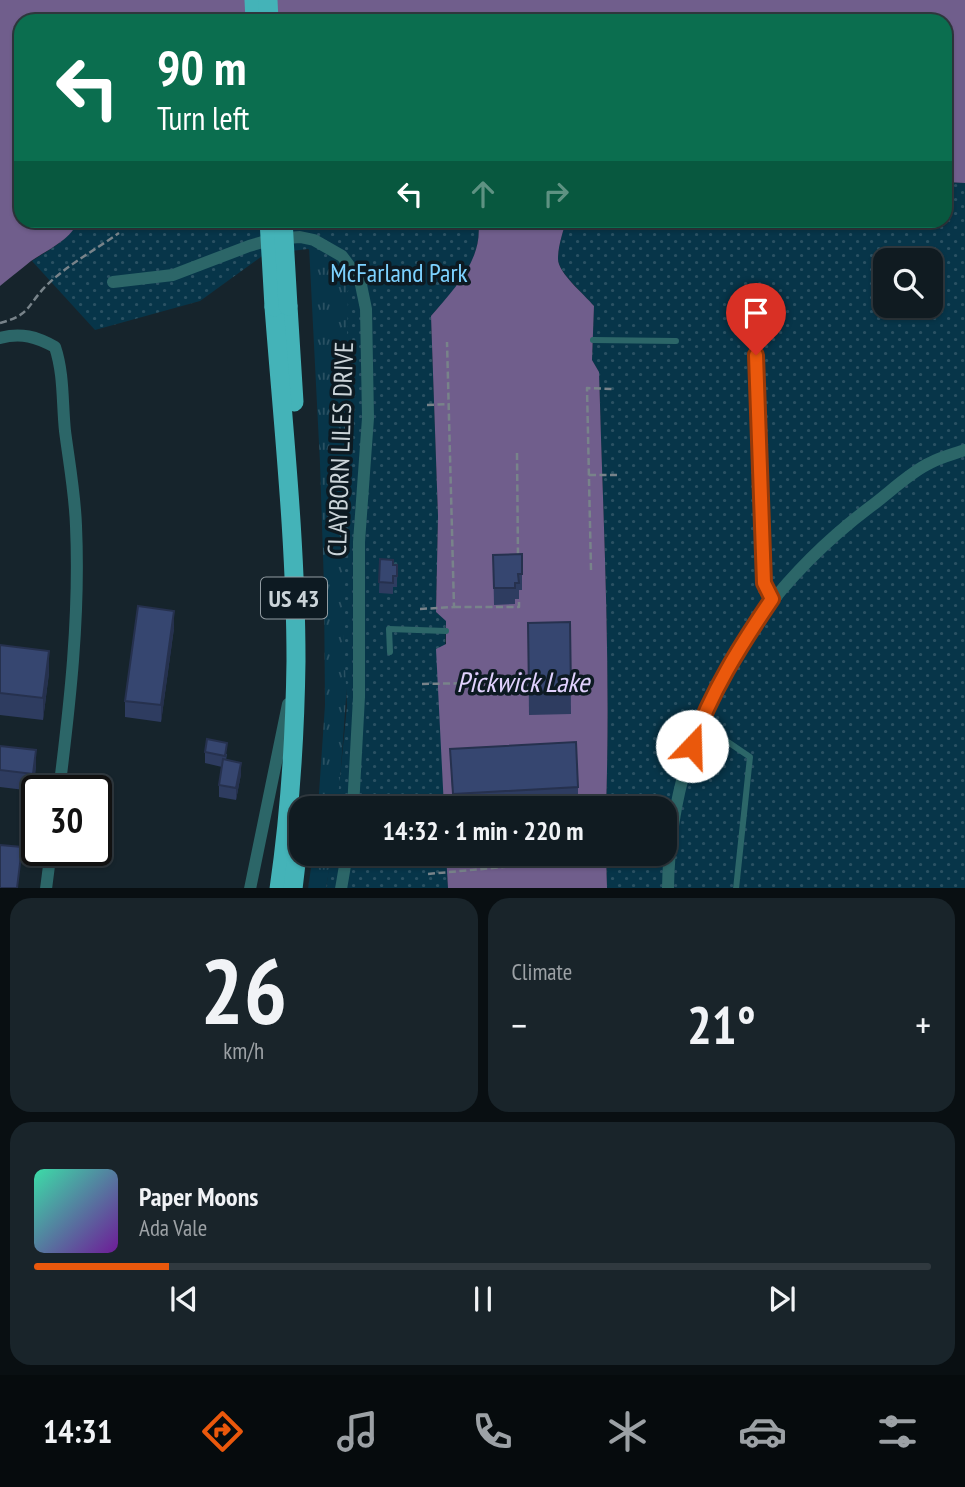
<!DOCTYPE html>
<html lang="en">
<head>
<meta charset="utf-8">
<style>
  :root { --surface:#101b21; --page:#19242a; --text:#f1f3f6; --muted:#9ca1a5; --line:#30393f; --accent:#ea580c }
  body { margin:0; font-family:"PT Sans Narrow",sans-serif; background:var(--page); color:var(--text); height:100vh; display:flex; flex-direction:column; font-size:26px; white-space:nowrap }
  * { box-sizing:border-box; margin:0 }
  p { font-size:23px; color:var(--muted) }
  .icon { flex:none; width:38px; height:38px; fill:none; stroke:currentColor; stroke-width:2; stroke-linecap:round; stroke-linejoin:round }
  .map { position:relative; height:888px; overflow:hidden }
  .drawer { display:flex; flex-direction:column; gap:10px; padding:10px; background:#090f12; flex:1 }
  .drawer>* { flex:none }
  .guide { position:absolute; left:14px; top:14px; width:938px; height:214px; border-radius:21px; box-shadow:0 2px 5px #0004,0 0 0 2px var(--line); background:#0b6e4f; color:#fff; overflow:hidden }
  .fabs { position:absolute; left:873px; top:248px; display:grid; gap:14px }
  .fabs a { display:grid; place-items:center; width:70px; height:70px; border-radius:14px; background:var(--surface); box-shadow:0 2px 5px #0004,0 0 0 2px var(--line); font-size:35px }
  .speed { position:absolute; left:21px; top:775px; display:flex; gap:14px; font-size:35px; font-weight:700; text-align:center }
  .speed>* { display:grid; place-content:center; width:91px; height:91px; border-radius:50%; background:var(--surface); box-shadow:0 2px 5px #0004,0 0 0 2px var(--line); line-height:1 }
  .speed .limit { border:4px solid #111; border-radius:10px; background:#fff; color:#111 }
  .pin { position:absolute; display:grid; place-items:center; width:60px; height:60px; color:#fff; margin:-72px -30px; border-radius:50% 50% 50% 0; rotate:-45deg; box-shadow:0 0 7px #0007 }
  .pin .icon { rotate:45deg }
  .me { position:absolute; width:77px; margin:-38px; rotate:21deg; stroke-linejoin:round; filter:drop-shadow(0 0 5px #0008) }
  .turn { display:flex; align-items:center; gap:24px; height:147px; padding:0 28px; font-size:32px }
  .turn .icon { width:91px; height:91px; stroke-width:2.5 }
  .turn b { display:block; font-size:49px; line-height:60px }
  .lanes { display:flex; align-items:center; height:66px; padding:0 28px; background:#0003; justify-content:center; gap:35px; direction:ltr }
  .lanes .off { opacity:.35 }
  .big { font-size:52px; font-weight:600; line-height:1.1 }
  .drawer .tile { flex:1; display:flex; flex-direction:column; justify-content:center; gap:10px; min-width:0; padding:0 24px; border-radius:21px; background:var(--page) }
  .drawer .dial { align-items:center; gap:0 }
  .dial b { font-size:91px; line-height:1 }
  .song { display:flex; align-items:center; gap:21px }
  .cover { width:84px; height:84px; border-radius:10px; background:linear-gradient(135deg,hsl(160 70% 55%),hsl(280 70% 35%)) }
  .played { height:7px; border-radius:4px; background:linear-gradient(90deg,var(--accent) 15%,var(--line) 15%) }
  .keys { display:flex; justify-content:space-around; direction:ltr }
  .heat { display:flex; justify-content:space-between; align-items:center; font-size:38px; direction:ltr }
  .drawer .tiles { flex:1; display:grid; gap:10px; grid-template-columns:1fr 1fr }
  .tile:last-child { grid-column:span 2 }
  .trip { position:absolute; left:289px; top:796px; width:388px; height:70px; border-radius:21px; background:var(--surface); box-shadow:0 2px 5px #0004,0 0 0 2px var(--line); font-weight:600; line-height:70px; text-align:center }
  .dock { display:flex; height:112px; justify-content:space-around; align-items:center; background:#060b0d; color:var(--muted) }
  .dock .icon { width:49px; height:49px }
  .dock .selected { color:var(--accent) }
  .dock b { font-size:32px; color:var(--text) }
  .map>svg:first-child { display:block }
  .grass { fill:url(#grass-tufts) }
  .park { fill:url(#park-dots); fill-rule:evenodd }
  .water { fill:#705e8c }
  .lines { fill:none; stroke-linecap:round; stroke-linejoin:round }
  .path { stroke:#78838a; stroke-width:2.5; stroke-dasharray:7 3.5; stroke-linecap:butt }
  .service { stroke:#2c6668; stroke-width:6 }
  .minor { stroke:#2c6668; stroke-width:12 }
  .trunk { stroke:#44b3b8; stroke-width:19 }
  .trunk-bridge { stroke:#44b3b8; stroke-width:19 }
  .wall { fill:#2e3c60 }
  .shaded-wall { fill:#26314e }
  .building { fill:#364670; stroke:#26314e; stroke-width:2 }
  .route-casing { stroke:#983908; stroke-width:18 }
  .route { stroke:#ea580c; stroke-width:12 }
  .labels { text-anchor:middle; dominant-baseline:central; stroke-width:7; stroke-linejoin:round; paint-order:stroke }
  .shield { fill:#0d1a22; stroke:#929ca2; stroke-width:2 }
  .shield-label { font-size:24px; font-weight:bold; fill:#cbd4d9 }
  .park-label { font-size:26px; fill:#7dd2ff; stroke:#0d1a22 }
  .street-label { font-size:26px; fill:#cbd4d9; stroke:#0d1a22 }
  .water-label { font-size:28px; font-style:italic; fill:#e1d2fe; stroke:#0d1a22 }
</style>
</head>
<body>
<div class="map">
<svg width="965" height="889" viewBox="0 0 965 889">
  <defs>
    <pattern id="grass-tufts" width="24" height="20" patternUnits="userSpaceOnUse" patternTransform="scale(1.75)"><rect width="24" height="20" fill="#073549"/><path d="M3 7l-1-3M5 7V3M7 7l1-3M15 17l-1-3M17 17v-4M19 17l1-3" fill="none" stroke="#2a5163"/></pattern>
    <pattern id="park-dots" width="8" height="8" patternUnits="userSpaceOnUse" patternTransform="scale(1.75)"><rect width="8" height="8" fill="#073549"/><path d="M2 2h.1M6 6h.1" fill="none" stroke="#2a5163" stroke-width="1.8" stroke-linecap="round"/></pattern>
  </defs>
  <rect width="100%" height="100%" fill="#16242c"/>
  <g class="grass">
    <path d="M309 246C340 264 346 268 351 304L348 671 338 808H318L325 705 324 586 320 463Z"/>
    <path d="M313 854H332L326 888 308 889Z"/>
  </g>
  <g class="park">
    <path d="M945 182 965 183V888H607L606 854H665V808H606C611 663 603 518 599 372L592 360 594 306C584 294 558 272 558 259 558 246 563 232 566 221L945 220ZM886 261H931V306H886Z"/>
    <path d="M78 221H478C484 259 454 290 431 316L438 516 436 612 446 620 442 753 444 808H337L347 706 342 605 348 289 331 263 308 249 265 254 200 301 95 330 32 261C47 251 71 239 78 221Z"/>
    <path d="M331 854H446L448 888 326 889Z"/>
  </g>
  <g class="water">
    <path d="M0 0H965V183L945 182V21H21V220L78 221C71 240 47 250 31 261 21 269 10 278 0 286Z"/>
    <path d="M478 221H566C563 232 558 246 558 259 558 273 584 294 594 306L592 360 599 372C603 518 611 663 606 808H444L436 649 446 644V621L436 612 438 516 431 316C454 289 484 259 478 221Z"/>
    <path d="M446 854H606L607 888H448Z"/>
  </g>
  <g class="lines">
    <g class="path">
      <path d="M0 323C31 315 27 305 46 286 67 265 95 250 119 233"/>
      <path d="M427 405 448 404"/>
      <path d="M517 453 518 557"/>
      <path d="M589 475H617"/>
      <path d="M591 570 587 388 613 389"/>
      <path d="M454 607H519V599"/>
      <path d="M420 609 454 607 447 342"/>
      <path d="M422 684 531 682"/>
      <path d="M427 804 455 802"/>
      <path d="M428 874 579 860"/>
    </g>
    <g class="service">
      <path d="M593 340 676 341"/>
      <path d="M756 355 764 583 772 599"/>
      <path d="M390 652 389 629 446 631"/>
      <path d="M700 723 750 757 736 889"/>
    </g>
    <g class="minor">
      <path d="M113 282 173 275 249 246 273 239 300 237 314 240 342 256 360 280 366 309 368 418 359 542V697L353 808"/>
      <path d="M0 338C21 332 37 337 55 347 64 374 62 402 65 431 69 462 75 494 76 526 80 615 70 703 59 791"/>
      <path d="M46 889 51 850"/>
      <path d="M250 889 288 704"/>
      <path d="M341 889 347 854"/>
      <path d="M668 889C670 733 747 600 870 507 888 494 910 472 930 463 941 457 954 454 965 450"/>
    </g>
    <g class="trunk">
      <path d="M254 0 255 21"/>
      <path d="M268 0 269 21"/>
      <path d="M288 306 294 402"/>
      <path d="M274 307C283 424 296 543 296 661 295 737 290 813 279 889"/>
      <path d="M293 889 297 855"/>
    </g>
    <g class="trunk-bridge">
      <path d="M269 220 274 307"/>
      <path d="M283 220 288 306"/>
    </g>
  </g>
  <g class="wall">
    <path d="M522 554V590H519V599H515V604L494 605 493 555Z"/>
    <path d="M380 559 393 565H397V587H393V594L379 593Z"/>
    <path d="M570 622 571 714 529 715 528 623Z"/>
    <path d="M174 628 161 722 125 717V701Z"/>
    <path d="M0 645 49 673 43 720 0 715Z"/>
    <path d="M0 746 36 766 33 791 0 787Z"/>
    <path d="M450 749 578 787V808H453Z"/>
    <path d="M205 752 227 754 226 760 241 774 236 800 219 797V785L222 767 205 763Z"/>
  </g>
  <g class="shaded-wall">
    <path d="M174 611V628L161 722V705Z"/>
    <path d="M49 651V673L43 720V698Z"/>
    <path d="M36 750V766L33 791V774Z"/>
    <path d="M241 763V774L236 800V788Z"/>
  </g>
  <g class="building">
    <path d="M522 554V574H518L519 583H515V588H494L493 555Z"/>
    <path d="M380 559 393 560V565H397V576H393V583L379 582Z"/>
    <path d="M138 606 174 611 161 705 125 701Z"/>
    <path d="M570 622 571 692 529 693 528 623Z"/>
    <path d="M0 645 49 651 43 698 0 693Z"/>
    <path d="M207 739 227 743 225 756 205 752Z"/>
    <path d="M576 742 578 787 453 794 450 749Z"/>
    <path d="M0 746 36 750 33 774 0 770Z"/>
    <path d="M223 759 241 763 236 788 219 785Z"/>
    <path d="M0 845 22 847 17 888H0Z"/>
  </g>
  <g class="lines">
    <defs>
      <path id="route" d="M692 746C711 692 740 646 772 599L764 583 756 355"/>
    </defs>
    <use href="#route" class="route-casing"/>
    <use href="#route" class="route"/>
  </g>
  <g class="labels">
    <rect class="shield" x="261" y="577.5" width="66" height="41" rx="5"/>
    <g class="shield-label">
      <text x="294" y="598">US 43</text>
    </g>
    <g class="park-label">
      <text x="399" y="272">McFarland Park</text>
    </g>
    <g class="street-label">
      <text transform="translate(340 449) rotate(-88)">CLAYBORN LILES DRIVE</text>
    </g>
    <g class="water-label">
      <text x="523" y="681">Pickwick Lake</text>
    </g>
  </g>
</svg>
<div class="fabs">
<a><svg class="icon" aria-label="search" viewBox="0 0 24 24"><circle cx="10" cy="10" r="6"/><path d="M15 15l6 6"/></svg></a>
</div>
<div class="speed"><div class="limit">30</div></div>
<div class="pin" style="left:756px;top:355px;background:#d93025"><svg class="icon" aria-label="arrive" viewBox="0 0 24 24"><path d="M6 21V4h12l-3 4 3 4H6"/></svg></div>
<svg class="me" style="left:692px;top:746px" viewBox="-20 -20 40 40"><circle r="19" fill="#fff"/><path d="M0-13L10 11 0 6-10 11z" fill="#ea580c"/></svg>
<div class="trip">14:32 · 1 min · 220 m</div>
<div class="guide">
<div class="turn"><svg class="icon" aria-label="left" viewBox="0 0 24 24"><path d="M17 20v-9H6M10 6l-5 5 5 5"/></svg><div><b>90 m</b>Turn left</div></div>
<div class="lanes"><svg class="icon" aria-label="left" viewBox="0 0 24 24"><path d="M17 20v-9H6M10 6l-5 5 5 5"/></svg><svg class="icon off" aria-label="ahead" viewBox="0 0 24 24"><path d="M12 20V5M6 11l6-6 6 6"/></svg><svg class="icon off" aria-label="right" viewBox="0 0 24 24"><path d="M7 20v-9h11M14 6l5 5-5 5"/></svg></div>
</div>
</div>
<section class="drawer">
<div class="tiles">
<div class="tile dial"><b>26</b><p>km/h</p></div>
<div class="tile"><p>Climate</p>
<div class="heat"><a>−</a><b class="big">21°</b><a>+</a></div>
</div>
<div class="tile">
<div class="song"><i class="cover"></i><div><b>Paper Moons</b><p>Ada Vale</p></div></div>
<div class="played"></div>
<div class="keys"><svg class="icon" aria-label="previous" viewBox="0 0 24 24"><path d="M18 5L8 12l10 7zM5 5v14"/></svg><svg class="icon" aria-label="pause" viewBox="0 0 24 24"><path d="M8 5v14M16 5v14"/></svg><svg class="icon" aria-label="next" viewBox="0 0 24 24"><path d="M6 5l10 7-10 7zM19 5v14"/></svg></div>
</div>
</div>
</section>
<nav class="dock">
<b>14:31</b>
<svg class="icon selected" aria-label="directions" viewBox="0 0 24 24"><path d="M12 3l9 9-9 9-9-9zM9 14v-3h6M13 9l2 2-2 2"/></svg>
<svg class="icon" aria-label="music" viewBox="0 0 24 24"><path d="M9 18V5l10-2v13"/><circle cx="6" cy="18" r="3"/><circle cx="16" cy="16" r="3"/></svg>
<svg class="icon" aria-label="phone" viewBox="0 0 24 24"><path d="M5 4h4l2 5-3 2q2 4 5 5l2-3 5 2v4C11 20 4 13 5 4z"/></svg>
<svg class="icon" aria-label="climate" viewBox="0 0 24 24"><path d="M12 3v18M4 7l16 10M4 17L20 7"/></svg>
<svg class="icon" aria-label="car" viewBox="0 0 24 24"><path d="M5 17H2v-5l4-1 3-4h7l3 4 3 1v5h-3M9 17h6M6 11h13"/><circle cx="7" cy="17" r="2"/><circle cx="17" cy="17" r="2"/></svg>
<svg class="icon" aria-label="filters" viewBox="0 0 24 24"><path d="M4 7h16M4 17h16"/><circle cx="9" cy="7" r="2"/><circle cx="15" cy="17" r="2"/></svg>
</nav>
</body>
</html>
